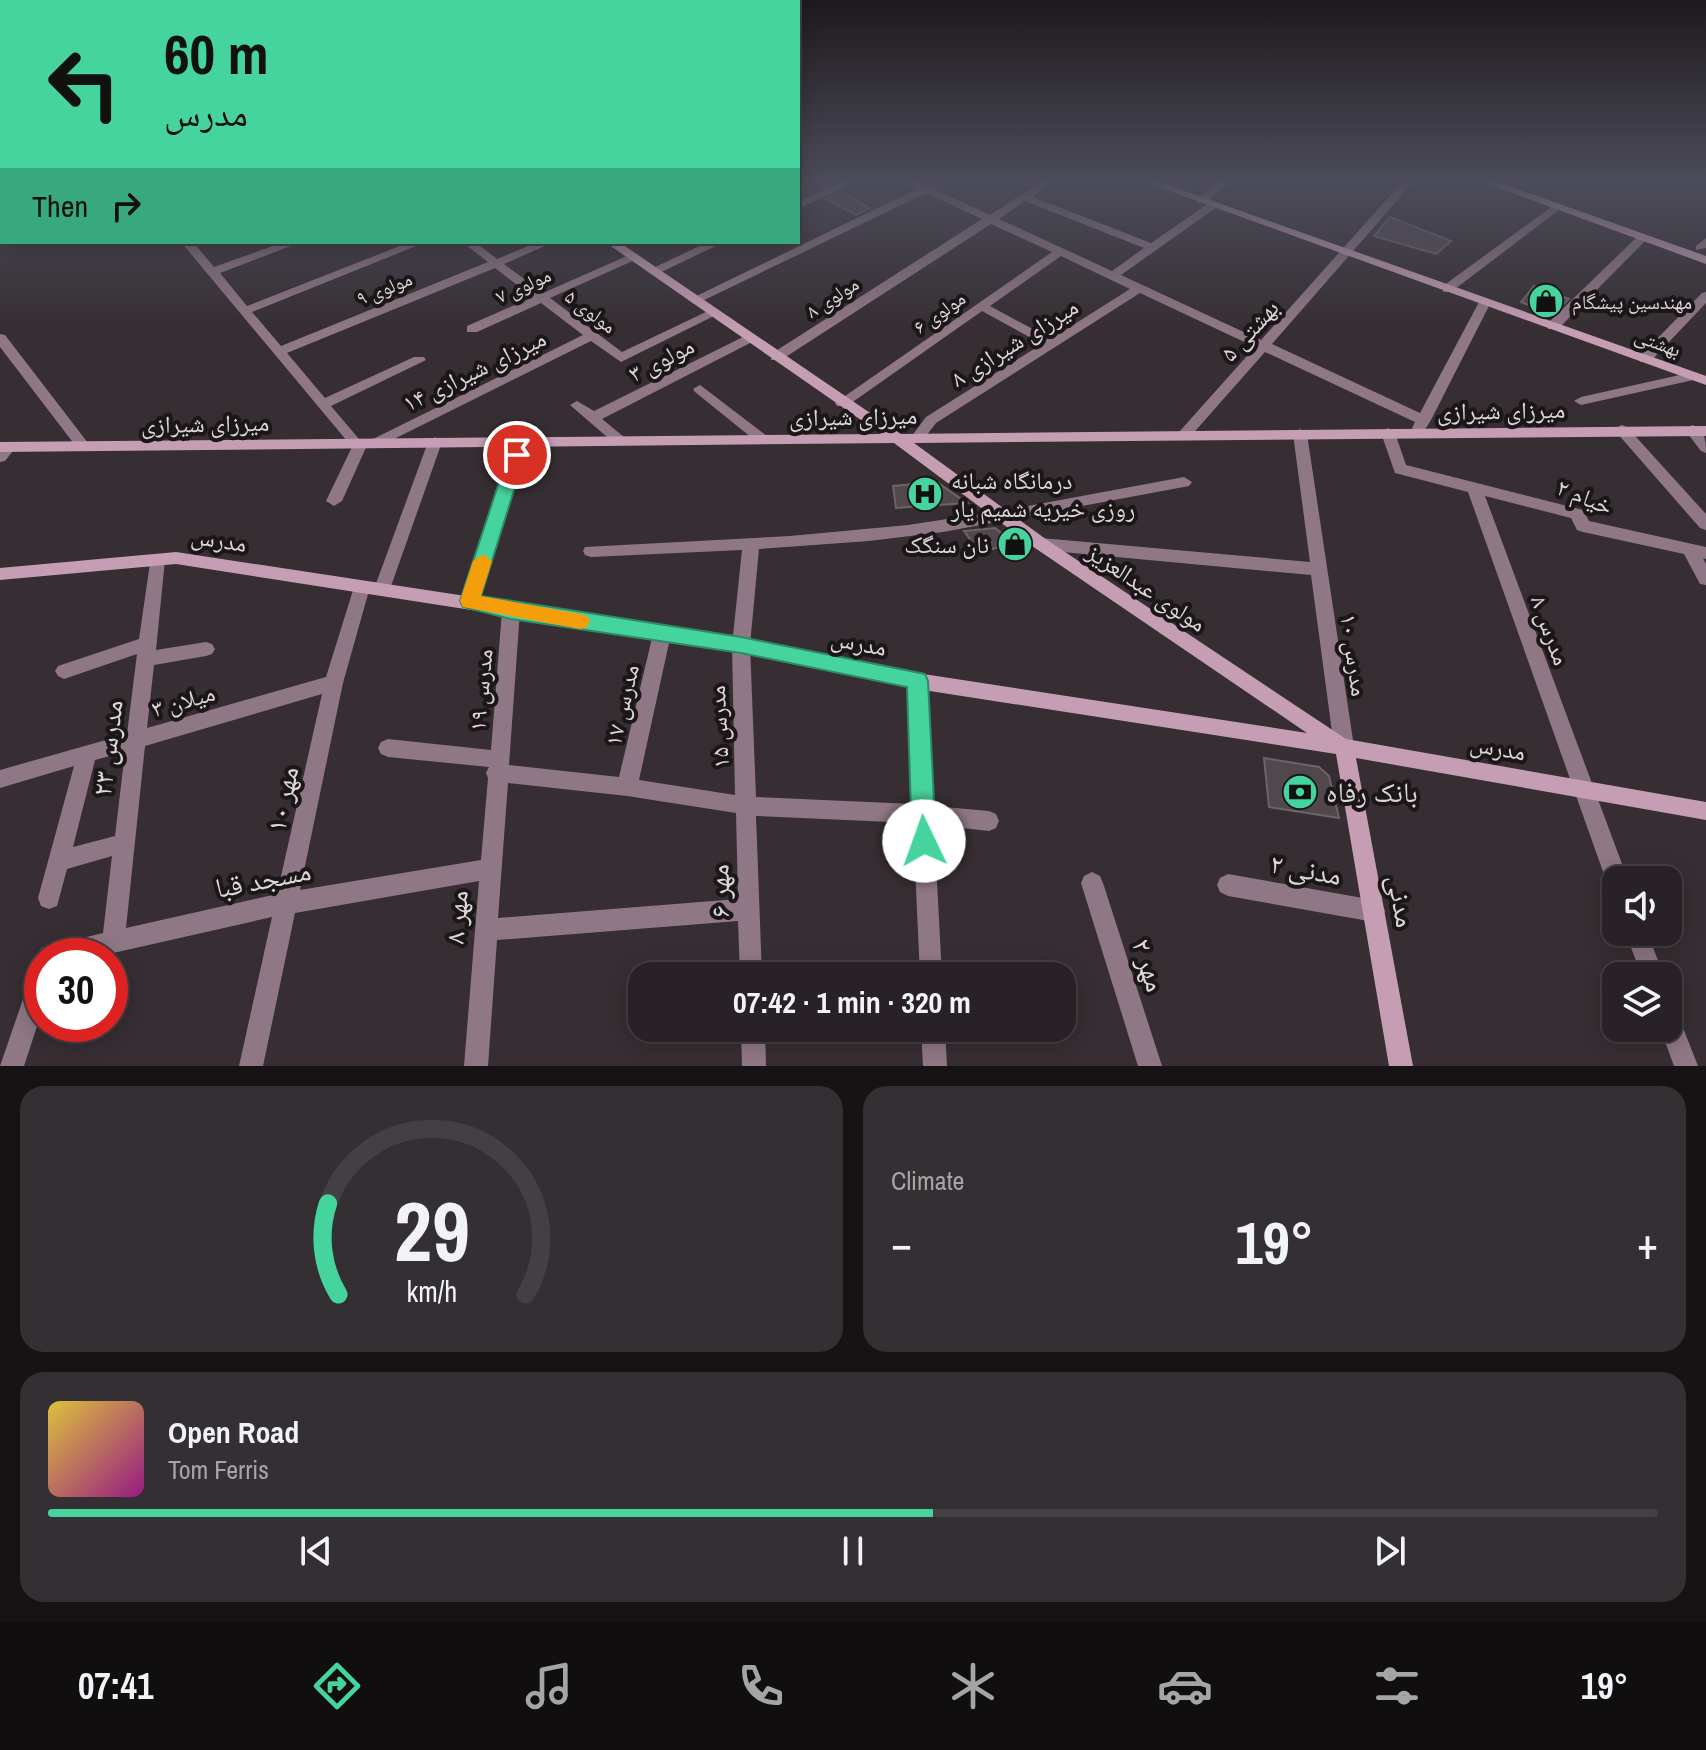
<!DOCTYPE html>
<html lang="en">
<head>
<meta charset="utf-8">
<style>
  :root { --surface:#282226; --page:#342f32; --text:#f1f3f6; --muted:#a5a4a7; --line:#443f43; --accent:#46d49e }
  body { margin:0; font-family:"Archivo Narrow","Noto Naskh Arabic",sans-serif; background:var(--page); color:var(--text); height:100vh; display:flex; flex-direction:column; font-size:30px; white-space:nowrap }
  * { box-sizing:border-box; margin:0 }
  p { font-size:26px; color:var(--muted) }
  .icon { flex:none; width:44px; height:44px; fill:none; stroke:currentColor; stroke-width:2; stroke-linecap:round; stroke-linejoin:round }
  .map { position:relative; height:1066px; overflow:hidden }
  .details { display:flex; flex-direction:column; gap:20px; padding:20px; background:#161315; flex:1 }
  .details>* { flex:none }
  .top-card { position:absolute; left:0px; top:0px; width:800px; height:244px; box-shadow:0 4px 20px #0003,0 0 0 2px var(--line); background:#46d49e; color:#111; overflow:hidden }
  .buttons { position:absolute; left:1602px; top:866px; display:grid; gap:16px }
  .buttons a { display:grid; place-items:center; width:80px; height:80px; border-radius:16px; background:var(--surface); box-shadow:0 4px 20px #0003,0 0 0 2px var(--line); font-size:40px }
  .speed { position:absolute; left:24px; top:938px; display:flex; gap:16px; font-size:40px; font-weight:700; text-align:center }
  .speed>* { display:grid; place-content:center; width:104px; height:104px; border-radius:50%; background:var(--surface); box-shadow:0 4px 20px #0003,0 0 0 2px var(--line); line-height:1 }
  .speed .limit { border:12px solid #d22; background:#fff; color:#111 }
  .pin { position:absolute; display:grid; place-items:center; width:68px; height:68px; color:#fff; margin:-34px; border:4px solid #fff; border-radius:50%; box-shadow:0 2px 8px #0007 }
  .me { position:absolute; width:88px; margin:-44px; rotate:357deg; stroke-linejoin:round; filter:drop-shadow(0 0 6px #0008) }
  .turn { display:flex; align-items:center; gap:28px; height:168px; padding:0 32px; font-size:36px }
  .turn .icon { width:104px; height:104px; stroke-width:2.5 }
  .turn b { display:block; font-size:56px; line-height:68px }
  .then { display:flex; align-items:center; height:76px; padding:0 32px; background:#0003; gap:16px; font-size:30px }
  .big { font-size:60px; font-weight:700; line-height:1.1 }
  .details .widget { flex:1; display:flex; flex-direction:column; justify-content:center; gap:12px; min-width:0; padding:0 28px; border-radius:24px; background:var(--page) }
  .details .dial { align-items:center; gap:0 }
  .dial svg { height:208px; overflow:visible; fill:none; stroke:var(--line); stroke-width:7; stroke-linecap:round; text-anchor:middle }
  .dial text { fill:var(--text); stroke:none }
  .song { display:flex; align-items:center; gap:24px }
  .cover { width:96px; height:96px; border-radius:12px; background:linear-gradient(135deg,hsl(50 70% 55%),hsl(310 70% 35%)) }
  .played { height:8px; border-radius:4px; background:linear-gradient(90deg,var(--accent) 55%,var(--line) 55%) }
  .keys { display:flex; justify-content:space-around; direction:ltr }
  .heat { display:flex; justify-content:space-between; align-items:center; font-size:44px; direction:ltr }
  .details .tiles { flex:1; display:grid; gap:20px; grid-template-columns:1fr 1fr }
  .widget:last-child { grid-column:span 2 }
  .trip { position:absolute; left:628px; top:962px; width:448px; height:80px; border-radius:24px; background:var(--surface); box-shadow:0 4px 20px #0003,0 0 0 2px var(--line); font-weight:700; line-height:80px; text-align:center }
  .tabs { display:flex; height:128px; justify-content:space-around; align-items:center; background:#100e0f; color:var(--muted) }
  .tabs .icon { width:56px; height:56px }
  .tabs .current { color:var(--accent) }
  .tabs b { font-size:36px; color:var(--text) }
  .map>svg:first-child { display:block }
  .building { fill:#51484d; stroke:#6d6469; stroke-width:2 }
  .lines { fill:none; stroke-linecap:round; stroke-linejoin:round }
  .street { fill:#907785; fill-rule:evenodd }
  .secondary { fill:#c69eb4; fill-rule:evenodd }
  .route { fill:#46d49e; stroke:#2e8a67; stroke-width:2 }
  .slow { fill:#f59e0b }
  .labels { text-anchor:middle; dominant-baseline:central; stroke-width:8; stroke-linejoin:round; paint-order:stroke }
  .far-street-label { font-size:20px; fill:#dcd6d9; stroke:#1b1719 }
  .far-poi-label { font-size:20px; fill:#dcd6d9; stroke:#1b1719; text-anchor:start }
  .street-label { font-size:24px; fill:#dcd6d9; stroke:#1b1719 }
  .poi-label { font-size:24px; fill:#dcd6d9; stroke:#1b1719; text-anchor:start }
  .near-street-label { font-size:28px; fill:#dcd6d9; stroke:#1b1719 }
  .near-poi-label { font-size:28px; fill:#dcd6d9; stroke:#1b1719; text-anchor:start }
</style>
</head>
<body>
<div class="map">
<svg width="1706" height="1066" viewBox="0 0 1706 1066">
  <rect width="100%" height="100%" fill="#362e32"/>
  <g class="building">
    <path d="M841 192 870 208 856 215 826 199Z"/>
    <path d="M1390 217 1451 241 1436 254 1374 236Z"/>
    <path d="M1534 286 1569 299 1552 315 1521 302Z"/>
    <path d="M937 482 967 503 896 508 893 486Z"/>
    <path d="M995 528 1014 542 980 553 964 531Z"/>
    <path d="M1264 758 1319 767 1329 776 1339 818 1269 807Z"/>
  </g>
  <g class="lines">
    <g class="street">
      <path d="M846 180H860L798 209V202Z"/>
      <path d="M901 180H915L990 215 1044 180H1056L1033 197 1151 243 1209 203H1217V207L1121 275 1261 340 1404 180H1415L1272 344 1420 413 1479 302 1485 298 1491 302 1431 420 1424 431 1419 433 1412 428 1415 422 1265 352 1189 438H1179L1177 435 1179 432 1255 347 1140 293 936 423 923 440 918 442 911 437 926 417 1042 344 982 311 847 406H837L835 403 1052 252 991 224 781 360H771V354L982 219 926 193 698 303 694 304 688 300 917 189ZM1025 201 1144 248 1112 271 999 219ZM1061 256 1130 289 1051 339 990 306Z"/>
      <path d="M1219 180H1231L1205 203H1197V199Z"/>
      <path d="M0 188H2L0 195Z"/>
      <path d="M1554 205 1563 207 1451 292H1443V286Z"/>
      <path d="M1639 235 1649 237 1558 329H1548V323Z"/>
      <path d="M1706 238V248L1696 250V246Z"/>
      <path d="M181 242H193L214 267 284 242H301L220 273 247 306 410 242H426L252 312 281 346 488 262 462 242H475L497 259 538 242H554L504 264 543 293 629 255H637V259L550 298 622 352 708 311H716L718 314 621 362 591 341 376 448 371 446 369 443 371 440 583 335 541 303 477 332H467V326L533 297 495 268 287 353 325 398 414 357H424L426 360 331 406 359 439 366 440 368 443 342 501 334 506 326 501 352 447Z"/>
      <path d="M708 242H724L657 274 653 275 647 271Z"/>
      <path d="M1706 292V303L1650 362H1640V356L1702 293Z"/>
      <path d="M0 334 5 335 88 443 90 446 88 449H78L0 347Z"/>
      <path d="M749 334 754 335V341L602 419 624 437 626 440 624 443H614L570 405 577 401 594 411Z"/>
      <path d="M1693 372 1698 373V379L1581 405 1574 401 1581 397Z"/>
      <path d="M700 385 767 436 769 439 767 442H757L695 392 693 389Z"/>
      <path d="M1622 425 1627 427 1706 514V530L1700 528 1617 433 1615 430 1617 427Z"/>
      <path d="M1692 425C1705 429 1706 441 1706 453L1701 451 1685 430Z"/>
      <path d="M1388 428 1395 433 1406 465 1583 510 1589 521 1706 547V559L1703 558 1706 564V585L1700 584 1684 554 1583 532 1577 530 1571 518 1485 496 1628 880H1616V890L1609 887 1606 880 1468 492 1395 473 1381 433Z"/>
      <path d="M1300 429 1307 434 1354 747 1351 753 1344 756 1337 753 1334 747 1311 575 1041 550 1033 544 1041 538 1310 562 1293 434Z"/>
      <path d="M521 436 528 441 479 601 476 606H464L461 601 514 441Z"/>
      <path d="M435 437 442 442 390 589 388 594H376L374 589 428 442Z"/>
      <path d="M9 442 16 447 5 461 0 462V448Z"/>
      <path d="M1184 477 1192 482 1189 486 943 532 869 541 759 549 750 645 756 797 913 804 908 681 911 676 917 673 923 676 926 681 933 806 989 811 996 814 999 821 996 828 989 831 934 825 942 976H920L913 823 756 816 762 976H740L738 921 497 940 488 1066H464L479 881 295 913 263 1066H239L272 917 100 956H42L41 964 38 956 41 948 103 933 112 856 67 869 57 906 49 909 41 906 38 898 74 766 0 788V770L127 734 137 654 64 679 58 676 55 671 58 666 139 639 151 556H163L165 560 156 650 206 642 212 644 215 649 212 654 206 656 154 665 147 728 326 677 354 587 356 582H368L370 587 343 683 300 890 481 860 488 778 486 773 489 767 388 757 381 754 378 748 381 742 388 739 491 750 502 611 505 606H517L520 611 509 765 619 777 653 634 656 629 662 627 668 629 671 634 639 780 735 795 732 645 742 550 591 557 585 555 583 551 585 547 790 536 908 525 1012 509ZM322 694 277 894 126 928 145 746ZM125 752 115 836 73 847 95 760ZM508 783 627 796 736 813 738 899 498 918Z"/>
      <path d="M1092 872 1100 876 1103 883 1162 1066H1138L1081 883 1084 876Z"/>
      <path d="M1228 874 1374 900 1382 903 1385 911 1382 919 1374 922 1228 896 1220 892 1217 885 1220 878Z"/>
      <path d="M1625 932H1647L1664 976H1642Z"/>
      <path d="M42 965V1011L24 1066H0L31 976 34 968Z"/>
      <path d="M1668 1006 1676 1010 1698 1066H1674L1660 1028H1668Z"/>
      <path d="M741 1028H765L766 1066H742Z"/>
      <path d="M921 1028H945L947 1066H923Z"/>
    </g>
    <g class="secondary">
      <path d="M1139 180H1154L1706 376V385Z"/>
      <path d="M1477 180H1492L1706 256V264Z"/>
      <path d="M605 242H619L901 434 1706 426V436L914 443 1047 540 1346 739 1706 802V820L1356 758 1413 1066H1389L1336 754 917 689 741 652 176 564 0 580V568L176 552 741 638 917 673 1307 733 1035 548 894 443 0 452V442L881 434Z"/>
    </g>
  </g>
  <linearGradient id="sky" x2="0" y2="1"><stop stop-color="#1e191c"/><stop offset="0.55" stop-color="#4c4c5a"/><stop offset="1" stop-color="#4c4c5a" stop-opacity="0"/></linearGradient>
  <rect width="1706" height="329" fill="url(#sky)"/>
  <path class="route" d="M517 449 525 455 481 596 741 637 925 674 928 681 936 841 932 849 924 852 916 849 912 841 907 687 741 653 511 619 463 607 460 601 508 455Z"/>
  <path class="slow" d="M483 554 492 561 481 596 580 614 587 616 590 621 587 627 580 629 463 607 460 601 473 561Z"/>
  <defs>
    <symbol id="shop-disc" viewBox="-11 -11 22 22"><circle r="9.5" fill="#46d49e" stroke="#1b1719"/><path d="M-5-2.5h2.3a2.7 3.5 0 0 1 5.4 0H5L5.5 6h-11ZM-1.5-2.5h3a1.5 2.3 0 0 0-3 0Z" fill="#111"/></symbol>
    <symbol id="hospital-disc" viewBox="-11 -11 22 22"><circle r="9.5" fill="#46d49e" stroke="#1b1719"/><path d="M-5-5h3v3.5h4V-5h3V5h-3V1.5h-4V5h-3Z" fill="#111"/></symbol>
    <symbol id="bank-disc" viewBox="-11 -11 22 22"><circle r="9.5" fill="#46d49e" stroke="#1b1719"/><path d="M-6-4H6V4H-6ZM0-2.3a2.3 2.3 0 1 0 0 4.6a2.3 2.3 0 1 0 0-4.6Z" fill="#111"/></symbol>
  </defs>
  <g fill-rule="evenodd">
    <use href="#shop-disc" x="1526" y="281" width="40" height="40"/>
    <use href="#hospital-disc" x="905" y="474" width="40" height="40"/>
    <use href="#shop-disc" x="995" y="524" width="40" height="40"/>
    <use href="#bank-disc" x="1280" y="772" width="40" height="40"/>
  </g>
  <g class="labels">
    <g class="far-street-label">
      <text transform="translate(523 285) rotate(-24)">مولوی ۷</text>
      <text transform="translate(384 288) rotate(-22)">مولوی ۹</text>
      <text transform="translate(832 297) rotate(-33)">مولوی ۸</text>
      <text transform="translate(591 311) rotate(37)">مولوی ۵</text>
      <text transform="translate(939 312) rotate(-35)">مولوی ۶</text>
      <text transform="translate(1658 342) rotate(20)">بهشتی</text>
    </g>
    <g class="far-poi-label">
      <text x="1572" y="301">مهندسین پیشگام</text>
    </g>
    <g class="street-label">
      <text transform="translate(1249 330) rotate(-48)">بهشتی ۵</text>
      <text transform="translate(1014 342) rotate(-32)">میرزای شیرازی ۸</text>
      <text transform="translate(661 359) rotate(-27)">مولوی ۳</text>
      <text transform="translate(474 370) rotate(-26)">میرزای شیرازی ۱۴</text>
      <text transform="translate(1501 410) rotate(-1)">میرزای شیرازی</text>
      <text transform="translate(853 416) rotate(-1)">میرزای شیرازی</text>
      <text transform="translate(205 423) rotate(-1)">میرزای شیرازی</text>
      <text transform="translate(1585 496) rotate(22)">خیام ۲</text>
      <text transform="translate(219 539) rotate(9)">مدرس</text>
      <text transform="translate(1147 587) rotate(34)">مولوی عبدالعزیز</text>
      <text transform="translate(1551 630) rotate(70)">مدرس ۸</text>
      <text transform="translate(859 642) rotate(11)">مدرس</text>
      <text transform="translate(1355 655) rotate(82)">مدرس ۱۰</text>
      <text transform="translate(480 690) rotate(-85)">مدرس ۱۹</text>
      <text transform="translate(183 700) rotate(-16)">میلان ۳</text>
      <text transform="translate(621 705) rotate(-77)">مدرس ۱۷</text>
      <text transform="translate(718 727) rotate(-93)">مدرس ۱۵</text>
      <text transform="translate(1498 747) rotate(10)">مدرس</text>
    </g>
    <g class="poi-label">
      <text x="951" y="480">درمانگاه شبانه<tspan x="951" dy="28">روزی خیریه شمیم یار</tspan></text>
      <text x="989" y="544" text-anchor="end">نان سنگک</text>
    </g>
    <g class="near-street-label">
      <text transform="translate(107 748) rotate(-83)">مدرس ۲۳</text>
      <text transform="translate(282 799) rotate(-78)">مهر ۱۰</text>
      <text transform="translate(1306 869) rotate(10)">مدنی ۲</text>
      <text transform="translate(263 879) rotate(-11)">مسجد قبا</text>
      <text transform="translate(719 891) rotate(-91)">مهر ۶</text>
      <text transform="translate(1402 901) rotate(80)">مدنی</text>
      <text transform="translate(456 917) rotate(-86)">مهر ۸</text>
      <text transform="translate(1149 965) rotate(72)">مهر ۲</text>
    </g>
    <g class="near-poi-label">
      <text x="1326" y="792">بانک رفاه</text>
    </g>
  </g>
</svg>
<div class="buttons">
<a><svg class="icon" aria-label="sound" viewBox="0 0 24 24"><path d="M4 9h4l5-4v14l-5-4H4zM17 9q2 3 0 6"/></svg></a>
<a><svg class="icon" aria-label="layers" viewBox="0 0 24 24"><path d="M12 4l9 5-9 5-9-5zM3 14l9 5 9-5"/></svg></a>
</div>
<div class="speed"><div class="limit">30</div></div>
<div class="pin" style="left:517px;top:455px;background:#d93025"><svg class="icon" aria-label="arrive" viewBox="0 0 24 24"><path d="M6 21V4h12l-3 4 3 4H6"/></svg></div>
<svg class="me" style="left:924px;top:841px" viewBox="-20 -20 40 40"><circle r="19" fill="#fff"/><path d="M0-13L10 11 0 6-10 11z" fill="#46d49e"/></svg>
<div class="trip">07:42 · 1 min · 320 m</div>
<div class="top-card">
<div class="turn"><svg class="icon" aria-label="left" viewBox="0 0 24 24"><path d="M17 20v-9H6M10 6l-5 5 5 5"/></svg><div><b>60 m</b>مدرس</div></div>
<div class="then">Then<svg class="icon" aria-label="right" viewBox="0 0 24 24"><path d="M7 20v-9h11M14 6l5 5-5 5"/></svg></div>
</div>
</div>
<section class="details">
<div class="tiles">
<div class="widget dial"><svg viewBox="0 0 100 80">
<path d="M14 69A42 42 0 1 1 86 69"/>
<path d="M14 69A42 42 0 0 1 10 34" stroke="#46d49e"/>
<text x="50" y="56" font-size="32" font-weight="700">29</text>
<text x="50" y="72" font-size="11">km/h</text>
</svg></div>
<div class="widget"><p>Climate</p>
<div class="heat"><a>−</a><b class="big">19°</b><a>+</a></div>
</div>
<div class="widget">
<div class="song"><i class="cover"></i><div><b>Open Road</b><p>Tom Ferris</p></div></div>
<div class="played"></div>
<div class="keys"><svg class="icon" aria-label="previous" viewBox="0 0 24 24"><path d="M18 5L8 12l10 7zM5 5v14"/></svg><svg class="icon" aria-label="pause" viewBox="0 0 24 24"><path d="M8 5v14M16 5v14"/></svg><svg class="icon" aria-label="next" viewBox="0 0 24 24"><path d="M6 5l10 7-10 7zM19 5v14"/></svg></div>
</div>
</div>
</section>
<nav class="tabs">
<b>07:41</b>
<svg class="icon current" aria-label="directions" viewBox="0 0 24 24"><path d="M12 3l9 9-9 9-9-9zM9 14v-3h6M13 9l2 2-2 2"/></svg>
<svg class="icon" aria-label="music" viewBox="0 0 24 24"><path d="M9 18V5l10-2v13"/><circle cx="6" cy="18" r="3"/><circle cx="16" cy="16" r="3"/></svg>
<svg class="icon" aria-label="phone" viewBox="0 0 24 24"><path d="M5 4h4l2 5-3 2q2 4 5 5l2-3 5 2v4C11 20 4 13 5 4z"/></svg>
<svg class="icon" aria-label="climate" viewBox="0 0 24 24"><path d="M12 3v18M4 7l16 10M4 17L20 7"/></svg>
<svg class="icon" aria-label="car" viewBox="0 0 24 24"><path d="M5 17H2v-5l4-1 3-4h7l3 4 3 1v5h-3M9 17h6M6 11h13"/><circle cx="7" cy="17" r="2"/><circle cx="17" cy="17" r="2"/></svg>
<svg class="icon" aria-label="filters" viewBox="0 0 24 24"><path d="M4 7h16M4 17h16"/><circle cx="9" cy="7" r="2"/><circle cx="15" cy="17" r="2"/></svg>
<b>19°</b>
</nav>
</body>
</html>
